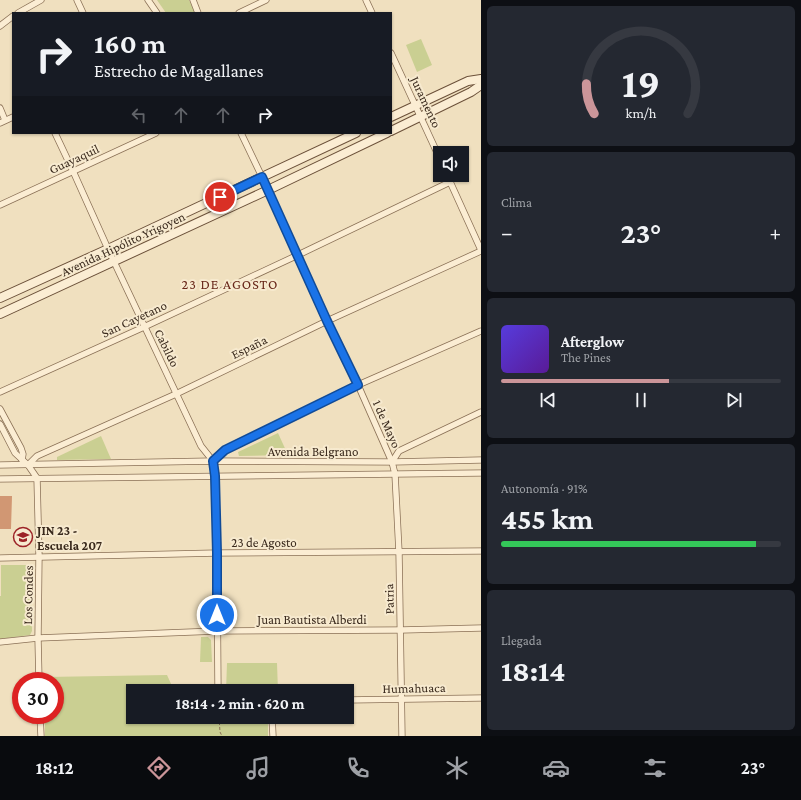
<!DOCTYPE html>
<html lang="es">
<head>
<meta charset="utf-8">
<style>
  :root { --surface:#171b24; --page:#242831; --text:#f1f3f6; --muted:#9ea1a6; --line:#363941; --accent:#cb9599 }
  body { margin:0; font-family:"Crimson Pro",serif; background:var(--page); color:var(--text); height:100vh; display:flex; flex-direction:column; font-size:15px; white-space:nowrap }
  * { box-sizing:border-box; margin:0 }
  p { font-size:13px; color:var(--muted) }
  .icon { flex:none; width:22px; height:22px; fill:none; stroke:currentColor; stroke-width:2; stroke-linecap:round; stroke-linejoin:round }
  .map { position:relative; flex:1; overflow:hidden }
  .details { display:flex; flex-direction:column; gap:6px; padding:6px; background:#0d0f14; width:320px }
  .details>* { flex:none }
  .hud { position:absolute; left:12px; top:12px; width:380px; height:122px; border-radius:0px; box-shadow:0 1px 3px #0004; background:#171b24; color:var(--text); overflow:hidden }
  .tools { position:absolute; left:433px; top:146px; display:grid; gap:8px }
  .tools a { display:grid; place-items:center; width:36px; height:36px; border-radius:0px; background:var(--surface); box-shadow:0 1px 3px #0004; font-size:20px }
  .speed { position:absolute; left:12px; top:672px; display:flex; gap:8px; font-size:20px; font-weight:700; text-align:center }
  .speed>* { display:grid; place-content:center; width:52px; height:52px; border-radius:50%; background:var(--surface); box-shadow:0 1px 3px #0004; line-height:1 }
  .speed .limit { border:6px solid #d22; background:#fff; color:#111 }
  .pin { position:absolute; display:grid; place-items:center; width:34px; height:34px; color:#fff; margin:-17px; border:2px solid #fff; border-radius:50%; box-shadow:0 1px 4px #0007 }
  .me { position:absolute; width:44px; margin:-22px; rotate:0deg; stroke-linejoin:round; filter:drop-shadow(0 0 3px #0008) }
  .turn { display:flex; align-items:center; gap:14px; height:84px; padding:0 16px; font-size:18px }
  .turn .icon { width:52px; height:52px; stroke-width:2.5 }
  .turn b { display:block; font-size:28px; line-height:34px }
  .lanes { display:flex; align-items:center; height:38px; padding:0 16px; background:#0003; justify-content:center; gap:20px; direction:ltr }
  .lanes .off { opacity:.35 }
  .big { font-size:30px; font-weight:700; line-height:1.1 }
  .details .widget { flex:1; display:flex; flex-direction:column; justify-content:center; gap:6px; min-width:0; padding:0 14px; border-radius:6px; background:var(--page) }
  .details .dial { align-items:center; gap:0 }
  .dial svg { height:104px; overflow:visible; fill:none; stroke:var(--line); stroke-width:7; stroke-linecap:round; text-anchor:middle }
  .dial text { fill:var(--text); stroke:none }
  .song { display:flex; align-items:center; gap:12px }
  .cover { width:48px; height:48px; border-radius:6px; background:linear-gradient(135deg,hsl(250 70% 55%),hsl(270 70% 35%)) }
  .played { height:4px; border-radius:2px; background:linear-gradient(90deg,var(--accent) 60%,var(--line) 60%) }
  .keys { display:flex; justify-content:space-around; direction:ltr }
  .heat { display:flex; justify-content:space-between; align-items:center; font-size:22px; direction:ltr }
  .charge { height:6px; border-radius:3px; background:linear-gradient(90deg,#34c759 91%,var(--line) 0) }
  .trip { position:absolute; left:126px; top:684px; width:228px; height:40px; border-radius:0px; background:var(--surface); box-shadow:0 1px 3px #0004; font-weight:700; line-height:40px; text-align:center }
  .menu { display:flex; height:64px; justify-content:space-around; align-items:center; background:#090b0e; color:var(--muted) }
  .menu .icon { width:28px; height:28px }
  .menu .on { color:var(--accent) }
  .menu b { font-size:18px; color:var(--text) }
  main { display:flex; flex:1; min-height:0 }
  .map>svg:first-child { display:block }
  .green { fill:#cacf92 }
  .building { fill:#d19773 }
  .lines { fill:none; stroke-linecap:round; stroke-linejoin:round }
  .street-casing { stroke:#8a7056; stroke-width:7 }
  .secondary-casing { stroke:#6c513a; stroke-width:10 }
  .path { stroke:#8a7056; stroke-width:1; stroke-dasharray:3 2; stroke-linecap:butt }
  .street { stroke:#fbedd3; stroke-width:5.5 }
  .secondary { stroke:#fbedd3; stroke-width:8 }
  .route-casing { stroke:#114b97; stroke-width:10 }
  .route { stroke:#1a73e8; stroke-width:7 }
  .labels { text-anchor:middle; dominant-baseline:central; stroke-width:4; stroke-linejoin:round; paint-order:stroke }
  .street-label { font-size:13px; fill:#39291c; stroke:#f7eacf }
  .poi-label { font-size:13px; font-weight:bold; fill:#39291c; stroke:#f7eacf; text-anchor:start }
  .neighbourhood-label { font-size:14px; letter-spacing:1px; fill:#682719; stroke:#f7eacf }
</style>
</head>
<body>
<main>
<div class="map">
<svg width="481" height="736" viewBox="0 0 481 736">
  <rect width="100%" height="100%" fill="#f0e0bf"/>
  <g class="green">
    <path d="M157 0H189L195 13H166Z"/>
    <path d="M421 39 432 65 417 72 406 45Z"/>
    <path d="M278 433 288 455 239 456 238 452Z"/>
    <path d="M101 436 111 459 57 460V457Z"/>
    <path d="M1 565H28L31 568 32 631 30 635 0 639V596H1Z"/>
    <path d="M201 637H208L211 640 212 662H200Z"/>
    <path d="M227 663H277L278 691H226Z"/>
    <path d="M167 675 172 686H212V691H133V717H268V736H45V715H55V681H45V677Z"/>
  </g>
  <g class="building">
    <path d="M0 496H12L11 529H0Z"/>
    <rect x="16" y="531" width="15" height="11"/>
  </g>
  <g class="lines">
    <defs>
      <g id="street">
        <path d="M77 0 83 13"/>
        <path d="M148 0 157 13"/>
        <path d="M193 0 198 13"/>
        <path d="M366 0 372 13"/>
        <path d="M18 13 41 0"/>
        <path d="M239 13 266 0"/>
        <path d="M0 26 13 16"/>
        <path d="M391 53 440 159"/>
        <path d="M0 108 5 120"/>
        <path d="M0 123 13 117"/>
        <path d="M55 133 73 171 108 249 201 446 213 461"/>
        <path d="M241 133 262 177 327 321 358 385 392 462 395 474 399 552 402 736"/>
        <path d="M447 175 481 250"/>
        <path d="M0 205 156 133"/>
        <path d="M0 392 144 327 298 255 450 182"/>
        <path d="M0 409 21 448 23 454 22 460"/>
        <path d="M0 424 15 453 28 465 37 478 39 556 38 638 39 681"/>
        <path d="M213 461 225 450 358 385 481 331"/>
        <path d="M213 461 215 476 217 553 218 691"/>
        <path d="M392 462 399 451 481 412"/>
        <path d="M0 465 213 461 392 462 481 460"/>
        <path d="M28 465 37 456 176 394 327 321 481 251"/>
        <path d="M0 479 481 473"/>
        <path d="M0 558 217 553 481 551"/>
        <path d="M0 642 38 638 217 631 401 630 481 628"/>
        <path d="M347 700 481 698"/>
        <path d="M40 715 41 736"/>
        <path d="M272 717 273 736"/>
      </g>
      <g id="secondary">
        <path d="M391 117 468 81 481 79"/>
        <path d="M391 131 471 92 481 85"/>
        <path d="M0 298 108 249 356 133"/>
        <path d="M0 314 268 190 387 133"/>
      </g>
    </defs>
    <use href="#street" class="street-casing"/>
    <use href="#secondary" class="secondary-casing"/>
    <path class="path" d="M219 717 220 732 222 736"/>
    <use href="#street" class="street"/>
    <use href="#secondary" class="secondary"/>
  </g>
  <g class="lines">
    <defs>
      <path id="route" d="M217 615V553L215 476 213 461 225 450 358 385 327 321 262 177 220 197"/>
    </defs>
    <use href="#route" class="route-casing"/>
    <use href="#route" class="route"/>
  </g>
  <defs>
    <symbol id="school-ring" viewBox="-11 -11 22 22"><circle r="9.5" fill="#f7eacf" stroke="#9c2327" stroke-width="1.5"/><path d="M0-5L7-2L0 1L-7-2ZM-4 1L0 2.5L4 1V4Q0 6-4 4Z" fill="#9c2327"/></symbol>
  </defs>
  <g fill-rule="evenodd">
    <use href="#school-ring" x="12" y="526" width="22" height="22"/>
  </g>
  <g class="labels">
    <g class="street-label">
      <text transform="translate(426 102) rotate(65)">Juramento</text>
      <text transform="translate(74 159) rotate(-25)">Guayaquil</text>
      <text transform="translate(123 244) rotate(-25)">Avenida Hipólito Yrigoyen</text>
      <text transform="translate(134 319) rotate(-25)">San Cayetano</text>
      <text transform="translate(249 347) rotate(-26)">España</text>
      <text transform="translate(167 348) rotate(64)">Cabildo</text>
      <text transform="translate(387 424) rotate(66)">1 de Mayo</text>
      <text x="313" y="451">Avenida Belgrano</text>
      <text x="264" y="542">23 de Agosto</text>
      <text transform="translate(28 595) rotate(-89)">Los Condes</text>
      <text transform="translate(389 599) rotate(-91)">Patria</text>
      <text x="312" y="619">Juan Bautista Alberdi</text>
      <text transform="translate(414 688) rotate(-1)">Humahuaca</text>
    </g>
    <g class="poi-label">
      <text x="37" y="530">JIN 23 -<tspan x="37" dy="15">Escuela 207</tspan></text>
    </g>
    <g class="neighbourhood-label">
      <text x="230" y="284">23 DE AGOSTO</text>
    </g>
  </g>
</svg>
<div class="tools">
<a><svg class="icon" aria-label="sound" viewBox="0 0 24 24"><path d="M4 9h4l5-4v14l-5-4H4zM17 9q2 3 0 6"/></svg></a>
</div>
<div class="speed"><div class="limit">30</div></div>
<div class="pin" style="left:220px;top:197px;background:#d93025"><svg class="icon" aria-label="arrive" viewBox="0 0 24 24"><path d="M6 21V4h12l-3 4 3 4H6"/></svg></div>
<svg class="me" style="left:217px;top:615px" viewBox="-20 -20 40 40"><circle r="17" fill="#1a73e8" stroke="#fff" stroke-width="3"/><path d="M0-11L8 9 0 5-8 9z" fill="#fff"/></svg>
<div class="trip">18:14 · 2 min · 620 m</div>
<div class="hud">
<div class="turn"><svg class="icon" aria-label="right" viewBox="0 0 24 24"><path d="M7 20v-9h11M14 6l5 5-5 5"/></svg><div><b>160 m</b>Estrecho de Magallanes</div></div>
<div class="lanes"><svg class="icon off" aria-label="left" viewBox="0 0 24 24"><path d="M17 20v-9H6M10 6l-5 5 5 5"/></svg><svg class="icon off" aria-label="ahead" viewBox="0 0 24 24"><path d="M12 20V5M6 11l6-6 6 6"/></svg><svg class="icon off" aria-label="ahead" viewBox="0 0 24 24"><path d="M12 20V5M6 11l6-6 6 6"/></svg><svg class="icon" aria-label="right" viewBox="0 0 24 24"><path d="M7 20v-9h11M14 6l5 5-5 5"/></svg></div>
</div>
</div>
<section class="details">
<div class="widget dial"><svg viewBox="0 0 100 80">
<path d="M14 69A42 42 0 1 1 86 69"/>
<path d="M14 69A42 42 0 0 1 8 46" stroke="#cb9599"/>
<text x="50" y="56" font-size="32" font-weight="700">19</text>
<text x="50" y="72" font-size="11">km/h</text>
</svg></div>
<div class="widget"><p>Clima</p>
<div class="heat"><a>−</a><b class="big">23°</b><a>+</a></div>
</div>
<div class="widget">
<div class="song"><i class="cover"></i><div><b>Afterglow</b><p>The Pines</p></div></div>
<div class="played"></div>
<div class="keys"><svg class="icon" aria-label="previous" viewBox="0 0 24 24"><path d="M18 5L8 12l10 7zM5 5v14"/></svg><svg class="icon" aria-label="pause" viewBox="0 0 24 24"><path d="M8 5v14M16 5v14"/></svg><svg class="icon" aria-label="next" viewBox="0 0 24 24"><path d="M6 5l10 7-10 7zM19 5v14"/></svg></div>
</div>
<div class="widget"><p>Autonomía · 91%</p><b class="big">455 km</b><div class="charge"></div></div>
<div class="widget"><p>Llegada</p><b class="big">18:14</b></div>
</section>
</main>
<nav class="menu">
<b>18:12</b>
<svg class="icon on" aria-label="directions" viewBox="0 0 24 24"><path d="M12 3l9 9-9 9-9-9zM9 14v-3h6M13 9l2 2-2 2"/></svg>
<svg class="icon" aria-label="music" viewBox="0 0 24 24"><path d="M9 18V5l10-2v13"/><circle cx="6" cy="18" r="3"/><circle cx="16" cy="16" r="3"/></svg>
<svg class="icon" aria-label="phone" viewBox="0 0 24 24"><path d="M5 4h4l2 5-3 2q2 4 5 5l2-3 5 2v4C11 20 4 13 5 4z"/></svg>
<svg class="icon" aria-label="climate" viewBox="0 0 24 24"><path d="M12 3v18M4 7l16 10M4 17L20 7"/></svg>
<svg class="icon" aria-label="car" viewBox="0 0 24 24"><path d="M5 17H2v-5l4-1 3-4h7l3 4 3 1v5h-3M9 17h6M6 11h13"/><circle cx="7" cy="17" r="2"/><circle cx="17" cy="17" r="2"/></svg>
<svg class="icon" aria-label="filters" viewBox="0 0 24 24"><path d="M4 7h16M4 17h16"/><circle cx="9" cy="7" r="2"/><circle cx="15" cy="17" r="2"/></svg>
<b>23°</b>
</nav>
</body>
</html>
